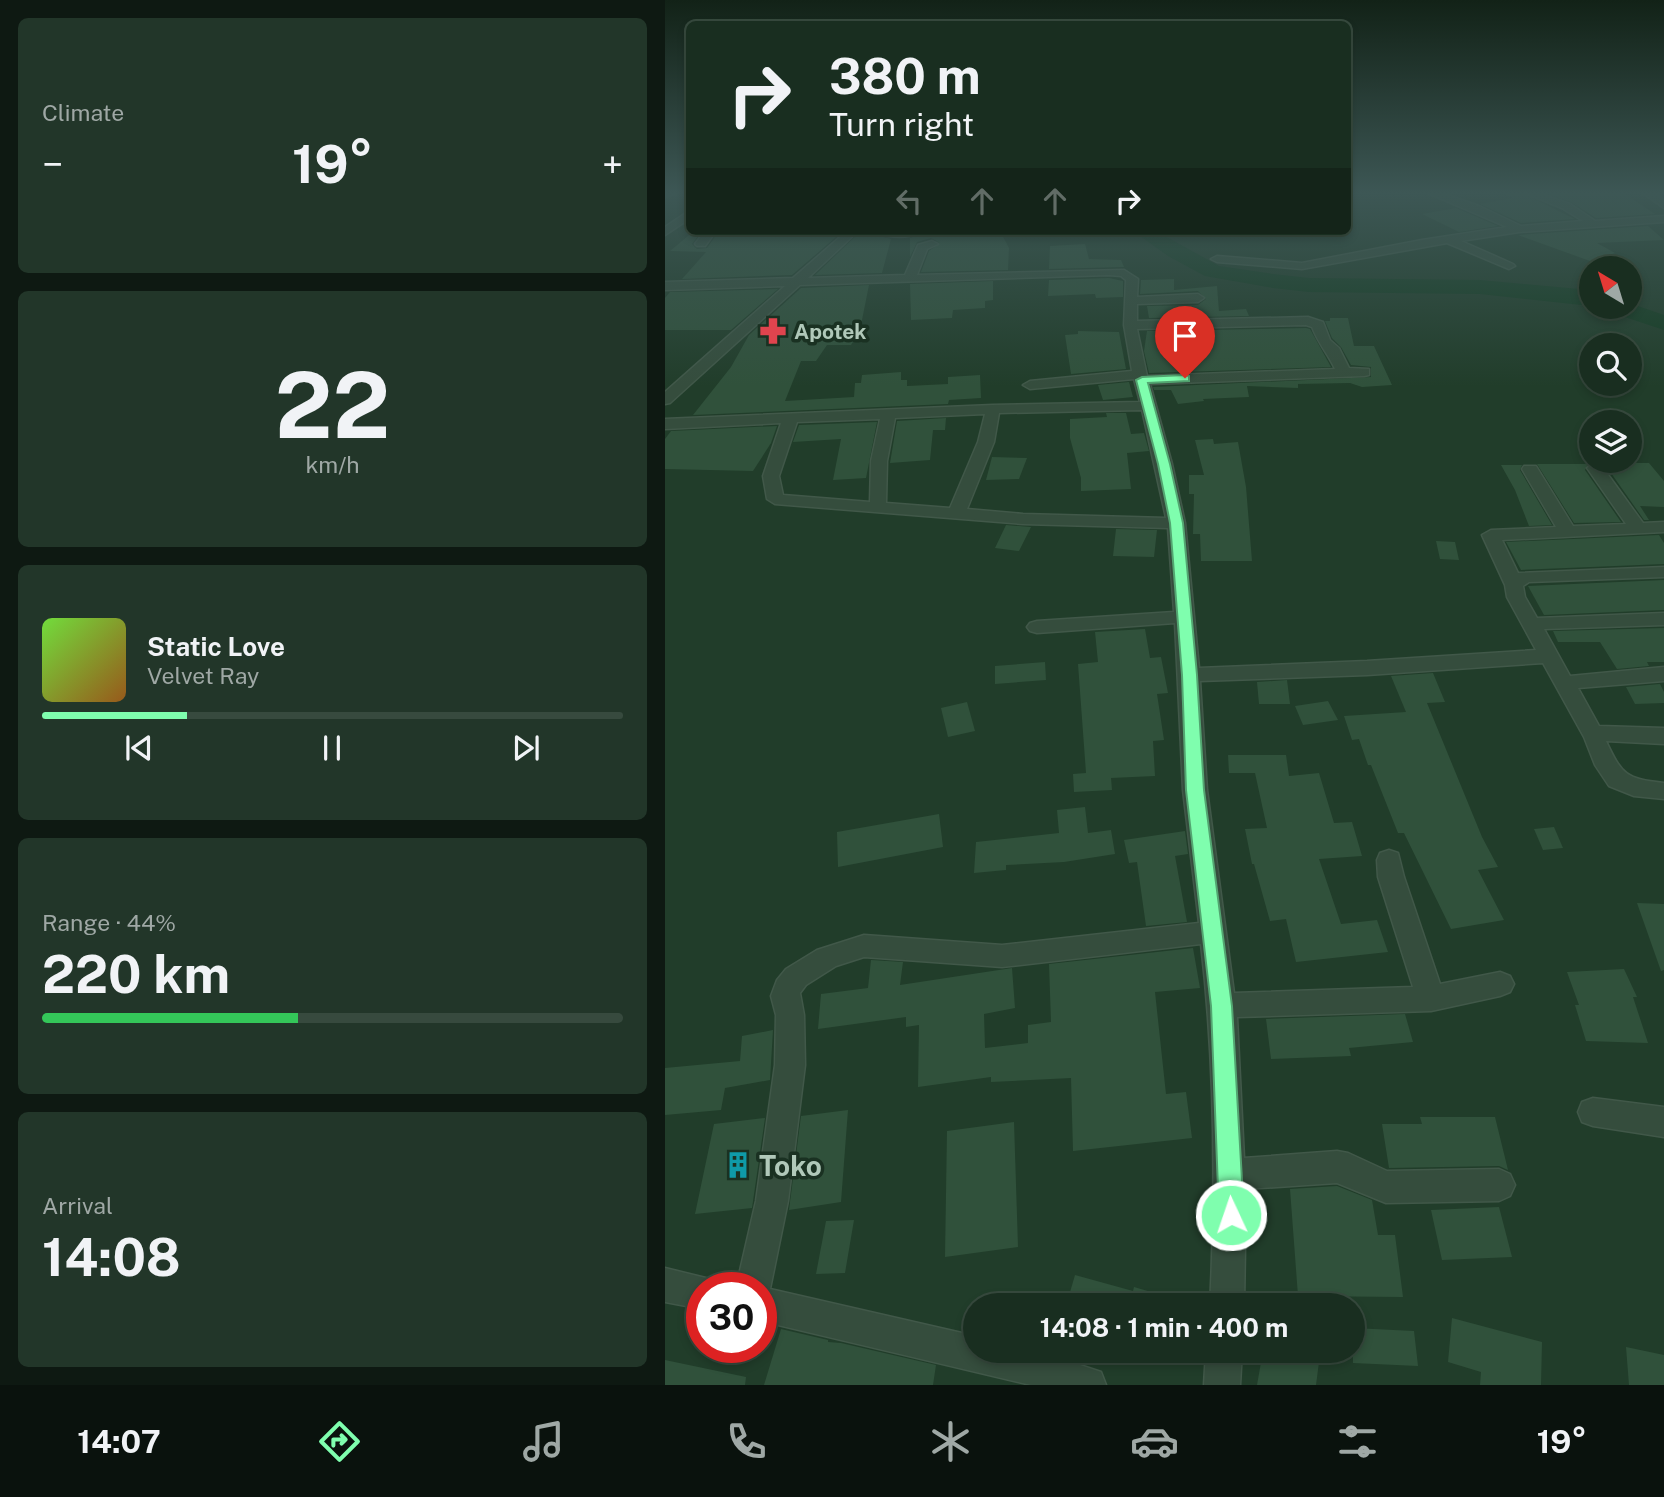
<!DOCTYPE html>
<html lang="en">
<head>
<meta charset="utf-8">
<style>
  :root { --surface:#192e20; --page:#223629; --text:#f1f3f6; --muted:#9fa8a5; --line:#374a3e; --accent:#7ffeae }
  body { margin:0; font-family:"Public Sans",sans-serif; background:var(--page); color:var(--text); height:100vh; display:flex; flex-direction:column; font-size:26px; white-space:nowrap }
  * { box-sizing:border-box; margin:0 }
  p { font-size:23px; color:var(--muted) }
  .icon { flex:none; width:38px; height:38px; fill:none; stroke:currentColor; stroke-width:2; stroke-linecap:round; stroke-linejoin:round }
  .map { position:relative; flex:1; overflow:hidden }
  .details { display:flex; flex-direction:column; gap:18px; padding:18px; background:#0e1912; width:665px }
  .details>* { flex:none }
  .banner { position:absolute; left:21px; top:21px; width:665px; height:214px; border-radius:10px; box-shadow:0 4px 10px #0003,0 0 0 2px var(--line); background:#192e20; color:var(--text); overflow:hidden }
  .needle { width:46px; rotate:322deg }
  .buttons { position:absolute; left:914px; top:256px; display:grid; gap:14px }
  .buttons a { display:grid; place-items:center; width:63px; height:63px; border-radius:50%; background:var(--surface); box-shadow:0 4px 10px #0003,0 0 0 2px var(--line); font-size:35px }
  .speed { position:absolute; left:21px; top:1272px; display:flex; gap:14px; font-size:35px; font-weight:700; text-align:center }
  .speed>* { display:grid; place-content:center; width:91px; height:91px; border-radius:50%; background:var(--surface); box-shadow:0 4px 10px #0003,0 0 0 2px var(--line); line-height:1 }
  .speed .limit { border:10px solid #d22; background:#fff; color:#111 }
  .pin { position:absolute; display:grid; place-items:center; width:60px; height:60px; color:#fff; margin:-72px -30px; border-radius:50% 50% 50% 0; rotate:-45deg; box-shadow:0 0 7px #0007 }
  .pin .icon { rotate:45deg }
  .me { position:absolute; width:77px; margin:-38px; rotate:357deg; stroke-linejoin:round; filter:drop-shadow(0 0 5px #0008) }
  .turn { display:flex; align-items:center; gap:24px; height:147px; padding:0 28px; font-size:32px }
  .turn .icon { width:91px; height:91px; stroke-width:2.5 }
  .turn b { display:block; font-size:49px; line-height:60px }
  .lanes { display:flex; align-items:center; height:66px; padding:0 28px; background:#0003; justify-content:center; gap:35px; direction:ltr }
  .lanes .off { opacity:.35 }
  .big { font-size:52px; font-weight:700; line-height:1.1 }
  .details .tile { flex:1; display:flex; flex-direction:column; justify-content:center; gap:10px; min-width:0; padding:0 24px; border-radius:10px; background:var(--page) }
  .details .dial { align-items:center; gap:0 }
  .dial b { font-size:91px; line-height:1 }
  .song { display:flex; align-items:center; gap:21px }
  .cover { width:84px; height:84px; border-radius:10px; background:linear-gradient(135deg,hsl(100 70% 55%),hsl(30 70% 35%)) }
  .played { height:7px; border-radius:4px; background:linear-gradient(90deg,var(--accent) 25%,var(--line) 25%) }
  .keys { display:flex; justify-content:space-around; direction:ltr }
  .heat { display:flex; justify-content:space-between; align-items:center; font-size:38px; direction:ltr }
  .charge { height:10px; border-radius:5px; background:linear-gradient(90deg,#34c759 44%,var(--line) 0) }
  .trip { position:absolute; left:298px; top:1293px; width:402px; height:70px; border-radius:35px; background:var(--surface); box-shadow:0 4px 10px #0003,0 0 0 2px var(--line); font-weight:700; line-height:70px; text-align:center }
  .tabs { display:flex; height:112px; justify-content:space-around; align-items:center; background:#0a120d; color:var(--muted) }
  .tabs .icon { width:49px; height:49px }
  .tabs .selected { color:var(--accent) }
  .tabs b { font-size:32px; color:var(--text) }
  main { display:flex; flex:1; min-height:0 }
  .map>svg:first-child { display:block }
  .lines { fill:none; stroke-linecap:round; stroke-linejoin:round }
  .river { fill:#143b21; fill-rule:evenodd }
  .building { fill:#30513b }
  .minor-casing { stroke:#415849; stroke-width:3 }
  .minor { fill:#354d3d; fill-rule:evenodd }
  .route { fill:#7ffeae; stroke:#53a571; stroke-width:2 }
  .labels { text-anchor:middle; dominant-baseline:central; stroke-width:7; stroke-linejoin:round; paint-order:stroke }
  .far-poi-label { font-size:21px; font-weight:bold; fill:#b0c8b9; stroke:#1a3122; text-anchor:start }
  .near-poi-label { font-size:28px; font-weight:bold; fill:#b0c8b9; stroke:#1a3122; text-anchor:start }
</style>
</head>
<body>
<main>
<section class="details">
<div class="tile"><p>Climate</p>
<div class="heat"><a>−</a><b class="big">19°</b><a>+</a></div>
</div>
<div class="tile dial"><b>22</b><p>km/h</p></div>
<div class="tile">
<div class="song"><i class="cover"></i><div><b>Static Love</b><p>Velvet Ray</p></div></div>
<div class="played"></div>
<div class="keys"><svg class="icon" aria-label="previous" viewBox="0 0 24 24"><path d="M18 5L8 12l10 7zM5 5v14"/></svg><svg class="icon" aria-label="pause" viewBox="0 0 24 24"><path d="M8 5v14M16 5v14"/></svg><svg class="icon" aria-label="next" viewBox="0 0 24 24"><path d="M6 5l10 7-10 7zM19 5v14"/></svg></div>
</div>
<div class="tile"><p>Range · 44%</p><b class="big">220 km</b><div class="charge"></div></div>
<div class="tile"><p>Arrival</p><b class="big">14:08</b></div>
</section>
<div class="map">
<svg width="999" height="1385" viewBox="0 0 999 1385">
  <rect width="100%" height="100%" fill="#213d2a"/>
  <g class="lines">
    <g class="river">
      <path d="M468 231H491L554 266 608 274 644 278 815 280 914 289 926 292V306L815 294 644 292 608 288 540 276 503 256Z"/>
      <path d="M964 303 999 315V330L942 311 939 306H964Z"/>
    </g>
  </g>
  <g class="building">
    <path d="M839 193H857L910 219 856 223 815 204 848 198Z"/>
    <path d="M880 193H958L990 214 931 218 906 202Z"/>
    <path d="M791 208 833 226 794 232 757 214Z"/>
    <path d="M983 226 999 240 932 243 950 253 925 261 853 235Z"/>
    <path d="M29 231H37L27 244 32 249 42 248 54 231H178L127 275 17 279 41 252 5 251Z"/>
    <path d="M196 231 226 239 217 273 150 275Z"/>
    <path d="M254 231H335L344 248 343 270 256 272 264 251 275 243 266 238 252 242 245 257V238L253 235Z"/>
    <path d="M420 244 424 259 456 260 459 267 384 269 385 246Z"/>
    <path d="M444 278 458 281V297L431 298 430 294 383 296 384 280Z"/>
    <path d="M509 279V290L552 286 554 311 581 309 584 316 484 318 482 306 533 305 541 299 533 291 475 294 476 280Z"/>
    <path d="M328 281V300L320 301V308L288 310 287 318 246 320 245 284Z"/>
    <path d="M204 285 195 330 186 345H162L151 361H136L120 401 189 397 190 383H196L197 375 236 372V380H242V386L283 384V377L315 375 316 398 284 400 283 404 28 415 66 367 84 335 136 288Z"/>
    <path d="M113 289 66 330H0V298L5 292Z"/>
    <path d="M665 318H683L689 346H709L727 385 697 387 685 383 633 384V388L582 386 584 397 538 399 539 401 513 404 506 390H489L488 387 706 377V367L686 365 676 347 667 338 660 321H665Z"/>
    <path d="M641 328 645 329 666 367 484 373 479 351 482 331Z"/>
    <path d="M413 331 454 332 461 369 406 374 400 335 413 334Z"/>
    <path d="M464 382 468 397 438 400 433 385Z"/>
    <path d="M441 413H461L466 434 479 433 484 451 462 453 466 489 416 491V478L405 438V419L442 417Z"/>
    <path d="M281 418 280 430H268L265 460 225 463 232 421Z"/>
    <path d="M212 422 201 478 168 480 176 439 128 442 134 425Z"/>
    <path d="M112 426 106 443 88 471 0 469V439L6 431Z"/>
    <path d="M548 439 549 444 573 442 581 487 587 561H536L535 534H528L529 494H524V475H539L530 440Z"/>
    <path d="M327 457 362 458 354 479 321 480Z"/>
    <path d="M939 463H984L999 481V507L975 506 984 520H979Z"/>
    <path d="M872 464H923L920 470 956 522 909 523Z"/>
    <path d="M836 465H857L855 470 887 525 864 526 850 490Z"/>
    <path d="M341 525 366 527 354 551 330 548Z"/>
    <path d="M451 529 492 530 489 557 448 556Z"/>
    <path d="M994 535 999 543V564L856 570 841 542Z"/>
    <path d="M771 541 790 542 794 560 775 559Z"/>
    <path d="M999 580V610L879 615 863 586Z"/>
    <path d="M999 628V662H982L984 666 952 669 935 642H893L888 631Z"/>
    <path d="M480 629 485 658 496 657 503 693 492 694 499 740 488 741 490 776 446 778 447 790 409 792 408 774 421 773 413 664 433 662 430 632Z"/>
    <path d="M380 662 381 680 330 684V666Z"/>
    <path d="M768 673 780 702 762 703 817 837 833 867 813 870 839 920 786 929 739 833H733L706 765H703L694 739 687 740 679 716 741 712 726 676Z"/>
    <path d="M622 680 625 704H594L592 682Z"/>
    <path d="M995 684 999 692V703L970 704 961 687Z"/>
    <path d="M663 701 673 720 638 725 630 706Z"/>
    <path d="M302 702 310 731 283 737 276 708Z"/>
    <path d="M563 755H621L624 776 654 773 669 823 687 822 697 856 654 859 676 924 712 920 723 952 631 962 621 919 605 921 589 864H587L580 829 602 828 590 773H564Z"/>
    <path d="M420 807 423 833 446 830 450 854 399 862 341 865V870L309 873 311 842 394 833 392 810Z"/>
    <path d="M274 814 278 847 173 867 172 832Z"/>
    <path d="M889 827 898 848 878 850 869 829Z"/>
    <path d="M520 831 523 854 510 856 522 922 481 926 472 862 464 863 459 840Z"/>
    <path d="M972 903 999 904V970L996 971Z"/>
    <path d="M528 948 535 988 490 992 501 1094 521 1092 527 1138 408 1151 406 1078 326 1082V1077L253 1087 254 1025 241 1027V1017L153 1029 156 994 203 988 206 960 238 962 235 985 347 968 350 1008 319 1014 320 1048 363 1043V1025L386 1022 384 964Z"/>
    <path d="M959 969 972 997H968L983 1043 921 1041 910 1005H914L902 972Z"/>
    <path d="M740 1014 748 1042 684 1048 686 1056 606 1059 601 1019Z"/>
    <path d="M108 1030 105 1080 60 1088 56 1110 0 1115V1068L75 1061 77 1036Z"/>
    <path d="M183 1110 176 1202 124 1210 136 1116Z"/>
    <path d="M755 1117H830L843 1170 834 1166 724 1168 717 1124H757Z"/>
    <path d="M100 1118 87 1208 30 1214 49 1124Z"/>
    <path d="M349 1122 353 1247 280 1257 282 1131Z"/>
    <path d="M672 1186 707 1200 713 1235H730L738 1297 633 1296 625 1189Z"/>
    <path d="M834 1207 847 1257 777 1260 766 1210Z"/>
    <path d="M189 1220 180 1273 151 1274 161 1221Z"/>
    <path d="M410 1275 468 1291 469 1287 517 1301 516 1306H401Z"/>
    <path d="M787 1318 877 1342 876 1385H815L816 1372 783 1362Z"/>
    <path d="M688 1328 749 1331 753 1366 688 1363Z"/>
    <path d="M116 1329 163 1340V1342L176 1343 271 1365 268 1385H99Z"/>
    <path d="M961 1347 999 1355V1385H964Z"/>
    <path d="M598 1351H612L654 1362 651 1385H592Z"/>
    <path d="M0 1360 81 1377 80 1385H0Z"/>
  </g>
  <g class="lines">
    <defs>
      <g id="minor">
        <path d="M0 193H11L0 197Z"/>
        <path d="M763 193H776L814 206 856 226 918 221 897 208 860 193H873L905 204 930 221 999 216V222L854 232 796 241 848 264 850 266 844 269 782 243 637 269 552 262 546 259 552 256 637 263 757 240 842 227Z"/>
        <path d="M978 193H989L999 200V208Z"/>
        <path d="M24 211V219L0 235V227Z"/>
        <path d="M40 231H51L40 246H32L30 244Z"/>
        <path d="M182 231H193L143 278 240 275 253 245 267 241 273 244 262 249 252 275 459 270 473 279 472 297 533 294 539 298 533 302 472 304V321L643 317 658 322 665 340 674 348 684 368 704 369V375L699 376 485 384 507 464 520 523 534 668 702 661 871 650 842 597 840 585 817 535 826 530 891 527 857 469 859 466H871L908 526 961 524 922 468 930 463 936 465 978 523 999 522V532L837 540 853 573 999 567V577L864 582 858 586 860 597 872 618 999 613V625L879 629 905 676 999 667V681L913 688 934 726 999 728V744L941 741C957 775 961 779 999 783V799L969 796 944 786 930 765 919 737 878 663 702 675 535 681 542 790 569 993 748 987 713 877 712 860 715 853 724 850 733 853 739 877 775 984 835 972 845 976 849 984 845 992 835 996 766 1011 572 1017 579 1158 672 1151 683 1153 722 1171 834 1169 845 1174 850 1185 845 1196 834 1201 721 1203 672 1183 581 1189 579 1306H545C551 1185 550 1064 536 944L337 967 199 957 171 966 141 985 135 993 139 1015 140 1065 123 1201 105 1289 310 1336V1351H373L436 1372 441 1385H366L96 1321V1288H71L91 1201 110 1065 111 1015 106 996 112 980 121 969 152 950 199 935 337 945 534 923 518 790 510 623 372 633 365 631 362 627 365 623 372 621 509 612 503 528 358 524 110 504 102 499 98 476 116 423 0 429V419L328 405 475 402 469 379 365 389 358 385 365 381 467 371 459 325 461 280 456 276 444 275 135 285 5 403 0 404V392L120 286 0 290V282L128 278ZM641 325 647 327C653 343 663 354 670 369L482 376 472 329ZM477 410 501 518 358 514 302 509 329 442 334 413ZM320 414 313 442 285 508 221 503 222 461 230 418ZM215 419 206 461 205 502 118 495 114 476 132 422Z"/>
        <path d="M206 231H251L252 233C243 239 215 237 206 231Z"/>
        <path d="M928 1098 999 1107V1137L928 1126 917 1122 913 1112 917 1102Z"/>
        <path d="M0 1268 49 1280 53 1288H37V1309L0 1302Z"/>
        <path d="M541 1351H577L575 1385H539Z"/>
      </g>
    </defs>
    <use href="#minor" class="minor-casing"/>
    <use href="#minor" class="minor"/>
  </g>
  <linearGradient id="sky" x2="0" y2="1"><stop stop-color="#122217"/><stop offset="0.5" stop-color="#3d5755"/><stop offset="1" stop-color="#3d5755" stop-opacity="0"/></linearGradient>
  <rect width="999" height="386" fill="url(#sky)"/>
  <path class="route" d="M520 375 524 376V381L483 383 505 464 518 523 532 675 539 790 567 1006 579 1215 575 1224 566 1227 558 1224 554 1215 546 1006 521 790 517 675 505 523 493 464 471 380 477 377Z"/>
  <defs>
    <symbol id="pharmacy-bare" viewBox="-9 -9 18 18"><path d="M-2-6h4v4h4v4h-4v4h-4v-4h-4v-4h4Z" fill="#e0444e" stroke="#1a3122" stroke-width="2.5" paint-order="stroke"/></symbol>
    <symbol id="building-bare" viewBox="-9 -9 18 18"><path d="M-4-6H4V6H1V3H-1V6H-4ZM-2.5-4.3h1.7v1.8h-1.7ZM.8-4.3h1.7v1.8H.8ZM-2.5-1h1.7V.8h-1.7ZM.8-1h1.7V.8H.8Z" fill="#0f9aa8" stroke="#1a3122" stroke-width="2.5" paint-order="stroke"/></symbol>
  </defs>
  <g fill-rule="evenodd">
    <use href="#pharmacy-bare" x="89" y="312" width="38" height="38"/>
    <use href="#building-bare" x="54" y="1146" width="38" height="38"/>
  </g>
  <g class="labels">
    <g class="far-poi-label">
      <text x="129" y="331">Apotek</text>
    </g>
    <g class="near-poi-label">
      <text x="94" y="1165">Toko</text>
    </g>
  </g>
</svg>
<div class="buttons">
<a><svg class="needle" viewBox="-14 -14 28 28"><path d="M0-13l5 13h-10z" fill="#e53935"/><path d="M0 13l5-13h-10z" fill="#9fa8a5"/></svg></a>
<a><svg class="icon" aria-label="search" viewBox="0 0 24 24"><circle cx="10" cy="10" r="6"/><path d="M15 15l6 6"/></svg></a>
<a><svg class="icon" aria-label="layers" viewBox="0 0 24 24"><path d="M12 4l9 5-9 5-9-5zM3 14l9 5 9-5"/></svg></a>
</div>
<div class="speed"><div class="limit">30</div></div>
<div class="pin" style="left:520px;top:378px;background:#d93025"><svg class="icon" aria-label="arrive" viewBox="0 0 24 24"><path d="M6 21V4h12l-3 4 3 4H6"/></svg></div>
<svg class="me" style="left:566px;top:1215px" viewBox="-20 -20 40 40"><circle r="17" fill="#7ffeae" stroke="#fff" stroke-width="3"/><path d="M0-11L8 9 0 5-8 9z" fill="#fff"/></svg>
<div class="trip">14:08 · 1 min · 400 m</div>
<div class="banner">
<div class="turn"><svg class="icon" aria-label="right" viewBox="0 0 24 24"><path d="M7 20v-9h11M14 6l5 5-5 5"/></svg><div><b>380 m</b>Turn right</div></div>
<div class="lanes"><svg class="icon off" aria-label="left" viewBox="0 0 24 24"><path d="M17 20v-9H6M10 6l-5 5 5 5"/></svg><svg class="icon off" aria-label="ahead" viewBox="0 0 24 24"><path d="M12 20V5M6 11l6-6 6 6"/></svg><svg class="icon off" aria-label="ahead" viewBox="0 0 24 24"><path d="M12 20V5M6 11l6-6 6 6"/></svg><svg class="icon" aria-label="right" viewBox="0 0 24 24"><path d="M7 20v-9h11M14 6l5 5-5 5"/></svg></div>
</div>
</div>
</main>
<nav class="tabs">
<b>14:07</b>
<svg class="icon selected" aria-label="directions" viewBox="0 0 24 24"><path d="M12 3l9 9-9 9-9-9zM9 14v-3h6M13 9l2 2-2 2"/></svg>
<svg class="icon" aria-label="music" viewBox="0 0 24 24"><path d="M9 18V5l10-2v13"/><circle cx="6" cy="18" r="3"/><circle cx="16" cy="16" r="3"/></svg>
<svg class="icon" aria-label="phone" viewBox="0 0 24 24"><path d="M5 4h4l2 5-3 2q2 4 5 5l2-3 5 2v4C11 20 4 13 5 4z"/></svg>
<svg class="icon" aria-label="climate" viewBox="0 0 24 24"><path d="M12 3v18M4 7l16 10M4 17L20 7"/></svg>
<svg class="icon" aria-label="car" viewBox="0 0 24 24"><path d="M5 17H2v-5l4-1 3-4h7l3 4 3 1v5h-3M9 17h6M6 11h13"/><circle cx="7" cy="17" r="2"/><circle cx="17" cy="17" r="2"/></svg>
<svg class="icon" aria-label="filters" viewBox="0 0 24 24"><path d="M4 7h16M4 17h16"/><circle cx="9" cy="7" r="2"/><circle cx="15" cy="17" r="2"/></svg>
<b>19°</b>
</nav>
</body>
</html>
